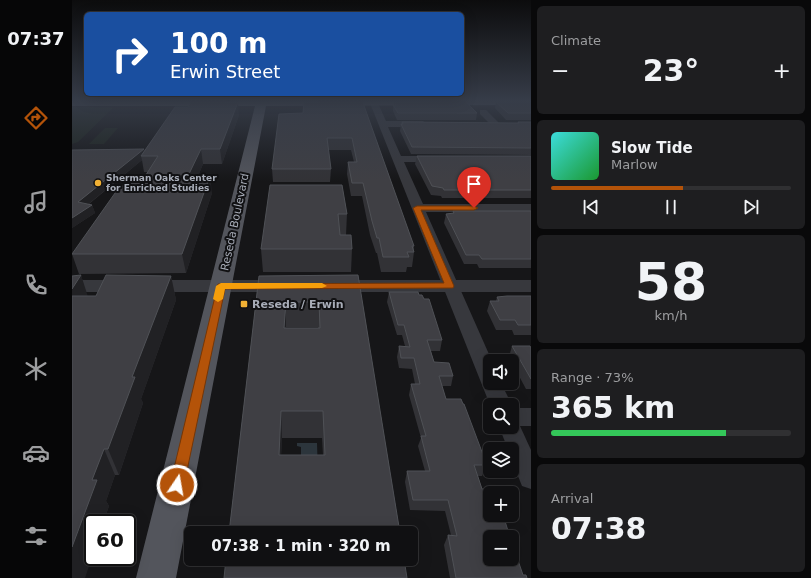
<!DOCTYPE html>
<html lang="en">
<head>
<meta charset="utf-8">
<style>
  :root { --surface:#101012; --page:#1e1e20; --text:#f1f3f6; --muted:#9c9d9f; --line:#303032; --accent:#b45309 }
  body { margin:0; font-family:"DejaVu Sans",sans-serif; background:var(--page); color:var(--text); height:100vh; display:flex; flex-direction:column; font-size:15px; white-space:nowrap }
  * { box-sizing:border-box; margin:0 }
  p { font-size:13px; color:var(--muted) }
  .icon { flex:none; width:22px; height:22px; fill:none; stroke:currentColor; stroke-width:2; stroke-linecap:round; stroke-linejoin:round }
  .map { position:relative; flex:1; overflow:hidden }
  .panel { display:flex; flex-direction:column; gap:6px; padding:6px; background:#09090a; width:280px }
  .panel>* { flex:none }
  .banner { position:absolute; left:12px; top:12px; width:380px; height:84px; border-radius:6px; box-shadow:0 4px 16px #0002,0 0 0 1px var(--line); background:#1a4fa0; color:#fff; overflow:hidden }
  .controls { position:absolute; left:411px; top:354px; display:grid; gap:8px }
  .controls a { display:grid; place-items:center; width:36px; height:36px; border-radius:6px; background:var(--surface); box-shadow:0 4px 16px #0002,0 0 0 1px var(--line); font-size:20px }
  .speed { position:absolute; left:12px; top:514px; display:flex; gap:8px; font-size:20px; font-weight:700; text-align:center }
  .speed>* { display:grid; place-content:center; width:52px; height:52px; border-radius:50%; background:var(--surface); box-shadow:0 4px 16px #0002,0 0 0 1px var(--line); line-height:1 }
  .speed .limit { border:2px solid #111; border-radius:6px; background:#fff; color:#111 }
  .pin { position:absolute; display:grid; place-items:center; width:34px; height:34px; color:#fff; margin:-41px -17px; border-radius:50% 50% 50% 0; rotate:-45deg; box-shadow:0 0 4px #0007 }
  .pin .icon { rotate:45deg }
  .me { position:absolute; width:44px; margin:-22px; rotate:12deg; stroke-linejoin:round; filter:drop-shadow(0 0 3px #0008) }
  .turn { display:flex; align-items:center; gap:14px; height:84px; padding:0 20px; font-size:18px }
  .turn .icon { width:52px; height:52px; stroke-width:2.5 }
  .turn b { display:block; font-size:28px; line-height:34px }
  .big { font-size:30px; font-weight:600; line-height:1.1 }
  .panel .tile { flex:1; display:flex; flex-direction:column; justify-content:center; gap:6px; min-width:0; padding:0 14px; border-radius:6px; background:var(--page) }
  .panel .dial { align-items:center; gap:0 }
  .dial b { font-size:52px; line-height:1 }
  .song { display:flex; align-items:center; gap:12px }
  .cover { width:48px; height:48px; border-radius:6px; background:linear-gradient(135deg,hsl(180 70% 55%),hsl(130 70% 35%)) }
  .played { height:4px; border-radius:2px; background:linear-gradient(90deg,var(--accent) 55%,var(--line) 55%) }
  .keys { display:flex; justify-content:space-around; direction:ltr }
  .heat { display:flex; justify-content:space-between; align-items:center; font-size:22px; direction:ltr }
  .charge { height:6px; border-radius:3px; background:linear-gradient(90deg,#34c759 73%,var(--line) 0) }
  .trip { position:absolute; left:112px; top:526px; width:234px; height:40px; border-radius:6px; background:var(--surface); box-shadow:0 4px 16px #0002,0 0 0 1px var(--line); font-weight:600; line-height:40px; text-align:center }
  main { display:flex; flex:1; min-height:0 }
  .tabs { display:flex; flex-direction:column; width:72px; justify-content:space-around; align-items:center; background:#060607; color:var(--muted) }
  .tabs .icon { width:28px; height:28px }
  .tabs .selected { color:var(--accent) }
  .tabs b { font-size:18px; color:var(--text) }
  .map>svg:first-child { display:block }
  .green { fill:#1c231d }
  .water { fill:#2c353c }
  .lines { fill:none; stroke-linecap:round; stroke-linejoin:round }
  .minor { fill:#37383d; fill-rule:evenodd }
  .tertiary { fill:#37383d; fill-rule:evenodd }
  .primary { fill:#53555c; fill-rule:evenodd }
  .wall { fill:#323236; fill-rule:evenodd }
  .shaded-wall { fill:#212124 }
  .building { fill:#3f3f44; stroke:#4f5156; fill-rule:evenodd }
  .route { fill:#b45309; stroke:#753606 }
  .slow { fill:#f59e0b }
  .poi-dot { fill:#f2b134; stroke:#111113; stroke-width:1.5 }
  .labels { text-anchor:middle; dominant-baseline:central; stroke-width:4; stroke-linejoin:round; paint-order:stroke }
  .far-poi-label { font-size:9px; font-weight:bold; fill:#a8adb8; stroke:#111113; text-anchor:start }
  .street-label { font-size:11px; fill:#a8adb8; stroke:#111113 }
  .poi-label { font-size:11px; font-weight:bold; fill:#a8adb8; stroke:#111113; text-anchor:start }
</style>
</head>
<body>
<main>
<nav class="tabs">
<b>07:37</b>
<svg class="icon selected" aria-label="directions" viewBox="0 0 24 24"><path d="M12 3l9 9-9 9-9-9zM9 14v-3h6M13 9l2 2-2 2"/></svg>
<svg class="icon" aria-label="music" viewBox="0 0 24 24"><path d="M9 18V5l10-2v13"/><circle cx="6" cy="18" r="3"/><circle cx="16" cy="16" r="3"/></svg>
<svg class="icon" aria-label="phone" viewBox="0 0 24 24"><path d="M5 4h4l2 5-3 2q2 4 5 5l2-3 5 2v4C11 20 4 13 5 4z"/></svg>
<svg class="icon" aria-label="climate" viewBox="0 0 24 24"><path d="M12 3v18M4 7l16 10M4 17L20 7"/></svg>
<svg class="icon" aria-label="car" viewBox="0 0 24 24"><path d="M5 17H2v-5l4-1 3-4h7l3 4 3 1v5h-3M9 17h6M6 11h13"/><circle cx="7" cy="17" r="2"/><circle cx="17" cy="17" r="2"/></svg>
<svg class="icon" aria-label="filters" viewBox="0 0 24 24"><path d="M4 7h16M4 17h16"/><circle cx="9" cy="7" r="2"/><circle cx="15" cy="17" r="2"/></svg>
</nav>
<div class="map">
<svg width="459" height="578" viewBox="0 0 459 578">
  <rect width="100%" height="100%" fill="#161618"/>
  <g class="green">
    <path d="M0 107H37L41 108 6 142 0 144Z"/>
    <path d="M33 128H46L32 144H17Z"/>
  </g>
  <path class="water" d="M225 443H245L246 476 229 471V447L225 446Z"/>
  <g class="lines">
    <g class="minor">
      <path d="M299 101H305L314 121H351L355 124 351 127H316L329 156H365L370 159 365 162H332L351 204H459V212H354L420 361H418V383H429L440 405H418L298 103Z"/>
      <path d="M408 110H414L426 122 427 124 426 126H420L408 114Z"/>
      <path d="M440 408H459V426H448L459 450V489L450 486 440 461V449H436L427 427H440Z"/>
    </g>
    <g class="tertiary">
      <path d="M0 280H212L219 282 222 286 219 290 212 292H0Z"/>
      <path d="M260 280H459V292H260L253 290 250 286 253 282Z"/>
    </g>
    <path class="primary" d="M0 100H459V105L194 106 104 578H64L183 106H0Z"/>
  </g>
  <g class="wall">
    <path d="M246 100H286L342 246V252L340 267H335L334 272H309L305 253H304L298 235 290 196H279L275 174 276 162H282L279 150H256L259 169 258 182H201L200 169 231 113 246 102Z"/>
    <path d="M158 102 167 115 150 164H131L126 176 140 193 114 273 7 274 0 254 56 186 72 178 76 172H72L70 160 17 204 20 205 23 213 0 228V150L72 149 73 151 116 107Z"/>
    <path d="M322 102 405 113 404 120H325L321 111V105H322Z"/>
    <path d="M424 102H459V120H434L423 108Z"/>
    <path d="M330 122 445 123 446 122H459V155L339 154 328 131 329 124H330Z"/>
    <path d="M345 156H459V198H370L369 196 359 195 343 164Z"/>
    <path d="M270 185 275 214 274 235 280 249 279 272H191L189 249Z"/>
    <path d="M381 211H459V268H407L405 264H392L372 223 374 214 381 213Z"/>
    <path d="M9 275 15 296H24L99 276 104 300 69 399 71 403 47 475H43L34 501 37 506 31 523H21Z"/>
    <path d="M286 275 328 533H157L187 276ZM214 327H246V328H214ZM210 438H250L251 455H209Z"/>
    <path d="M317 292 347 295 370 340 368 351H359L362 362 381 376 379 386H370L374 399 414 465 410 476H406L410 489 447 566 451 575 455 578H378L372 545 376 535H379L373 511 338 510 333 482 335 471H353L346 446 349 438 337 395 339 384H343L340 369 327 368 325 357 327 346H333L330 335H325L315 302Z"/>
    <path d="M459 296V335H442L440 330H424L415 311 418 301H424L425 297Z"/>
    <path d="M440 346 459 348V389H454L440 363V361H439L437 357Z"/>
  </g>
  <g class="shaded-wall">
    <path d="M154 100H158V108L153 102Z"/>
    <path d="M166 102 167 115 150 164 148 149Z"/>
    <path d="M72 149 74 156H69L70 160 9 210 6 202Z"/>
    <path d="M129 149 131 164 119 193 116 176Z"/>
    <path d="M138 176 140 193 114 273 110 254Z"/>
    <path d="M20 205 23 213 0 228V218Z"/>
    <path d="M9 275 17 300 0 307V289Z"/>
    <path d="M99 276 104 300 69 399 71 403 47 475 36 449 60 377Z"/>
    <path d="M214 302V327L213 354 212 328Z"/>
    <path d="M209 411 210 438 208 481 207 455Z"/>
    <path d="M32 449 43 475 34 501 37 506 31 523H21V554L13 578H0V547L20 480Z"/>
  </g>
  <g class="building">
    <path d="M120 100H154L153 102H166L148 149H129L116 176H138L110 254H0L48 186H56L62 178H72L86 156H69L103 107H116Z"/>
    <path d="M246 100H290L342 246H340L342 252H335L337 257H311L307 238H305L300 221 291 183H280L276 162H285L280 138H255L259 169H200L207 114 231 113 232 102H246Z"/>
    <path d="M393 101 405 113H326L321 105H324L322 102Z"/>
    <path d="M424 102H459V113H436Z"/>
    <path d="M330 122 447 123 446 122H459V148L340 147 329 124H331Z"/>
    <path d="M72 149 6 202 20 205 0 218V150Z"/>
    <path d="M345 156H459V190H372L371 188 360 186Z"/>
    <path d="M198 185H270L275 214H266L268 235H279L280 249H189Z"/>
    <path d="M381 211H459V259H410L407 255H394L374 214 382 213Z"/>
    <path d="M9 275 0 289V276Z"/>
    <path d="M34 275 99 276 60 377H63L36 449H32L20 480H25L0 547V296H24Z"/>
    <path d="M286 275 328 533H157L187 276ZM214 302H247L248 328H212ZM209 411H251L253 455H207Z"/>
    <path d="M317 292H346L347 295H350L352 299H357L370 340H355L362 362 377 363 381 376H367L374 399H389L391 404H392L413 460 414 465H402L410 489H420L422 493H418V515H431L438 537H418V559H440V543L451 575H454L455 578H384L376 535 385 536 376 500H341L335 471H358L349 436H354L339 384H348L342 358H329L327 346 338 347 332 325H326Z"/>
    <path d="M435 296H459V325H446L443 320H428L418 301H427L425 297Z"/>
    <path d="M440 346H458L459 348V379Z"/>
    <path d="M154 559H332L335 578H152Z"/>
  </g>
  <linearGradient id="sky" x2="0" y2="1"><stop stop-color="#0c0c0d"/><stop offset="0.55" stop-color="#363c48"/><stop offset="1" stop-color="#363c48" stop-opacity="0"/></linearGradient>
  <rect width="459" height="181" fill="url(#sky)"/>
  <path class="route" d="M345 206H402L406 208 402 210H349L382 286 381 288 153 289 112 485 110 489 105 491 100 489 98 485 146 284 372 283 341 208Z"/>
  <path class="slow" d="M149 283H250L255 286 250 288 153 289 151 299 146 302 141 299 144 286Z"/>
  <g class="poi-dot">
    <circle cx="26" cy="183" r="4"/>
    <rect x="168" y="300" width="8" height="8" rx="2"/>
  </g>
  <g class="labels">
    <g class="far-poi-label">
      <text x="34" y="178">Sherman Oaks Center<tspan x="34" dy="10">for Enriched Studies</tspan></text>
    </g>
    <g class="street-label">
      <text transform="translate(163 222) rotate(-78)">Reseda Boulevard</text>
    </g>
    <g class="poi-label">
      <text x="180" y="304">Reseda / Erwin</text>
    </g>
  </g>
</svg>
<div class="controls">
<a><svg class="icon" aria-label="sound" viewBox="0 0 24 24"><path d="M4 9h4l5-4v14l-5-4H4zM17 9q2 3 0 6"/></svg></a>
<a><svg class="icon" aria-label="search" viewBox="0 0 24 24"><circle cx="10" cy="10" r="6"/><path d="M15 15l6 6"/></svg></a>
<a><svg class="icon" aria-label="layers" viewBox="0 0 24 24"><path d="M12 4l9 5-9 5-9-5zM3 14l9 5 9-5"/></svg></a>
<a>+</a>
<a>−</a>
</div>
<div class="speed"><div class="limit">60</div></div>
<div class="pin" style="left:402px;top:208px;background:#d93025"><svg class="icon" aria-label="arrive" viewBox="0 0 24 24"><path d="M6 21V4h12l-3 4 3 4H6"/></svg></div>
<svg class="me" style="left:105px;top:485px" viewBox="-20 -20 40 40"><circle r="17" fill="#b45309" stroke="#fff" stroke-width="3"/><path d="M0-11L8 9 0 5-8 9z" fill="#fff"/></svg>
<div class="trip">07:38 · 1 min · 320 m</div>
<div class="banner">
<div class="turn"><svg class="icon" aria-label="right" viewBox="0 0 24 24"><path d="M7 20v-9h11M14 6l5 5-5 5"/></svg><div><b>100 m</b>Erwin Street</div></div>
</div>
</div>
<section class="panel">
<div class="tile"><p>Climate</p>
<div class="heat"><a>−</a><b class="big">23°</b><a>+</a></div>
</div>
<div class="tile">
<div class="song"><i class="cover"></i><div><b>Slow Tide</b><p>Marlow</p></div></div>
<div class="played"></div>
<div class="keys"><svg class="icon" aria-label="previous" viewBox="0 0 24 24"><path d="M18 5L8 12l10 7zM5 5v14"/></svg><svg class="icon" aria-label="pause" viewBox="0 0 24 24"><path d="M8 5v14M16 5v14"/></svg><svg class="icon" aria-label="next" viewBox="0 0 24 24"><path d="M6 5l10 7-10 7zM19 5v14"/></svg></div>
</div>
<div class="tile dial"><b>58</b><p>km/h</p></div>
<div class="tile"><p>Range · 73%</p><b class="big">365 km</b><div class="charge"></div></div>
<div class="tile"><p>Arrival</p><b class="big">07:38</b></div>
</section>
</main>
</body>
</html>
